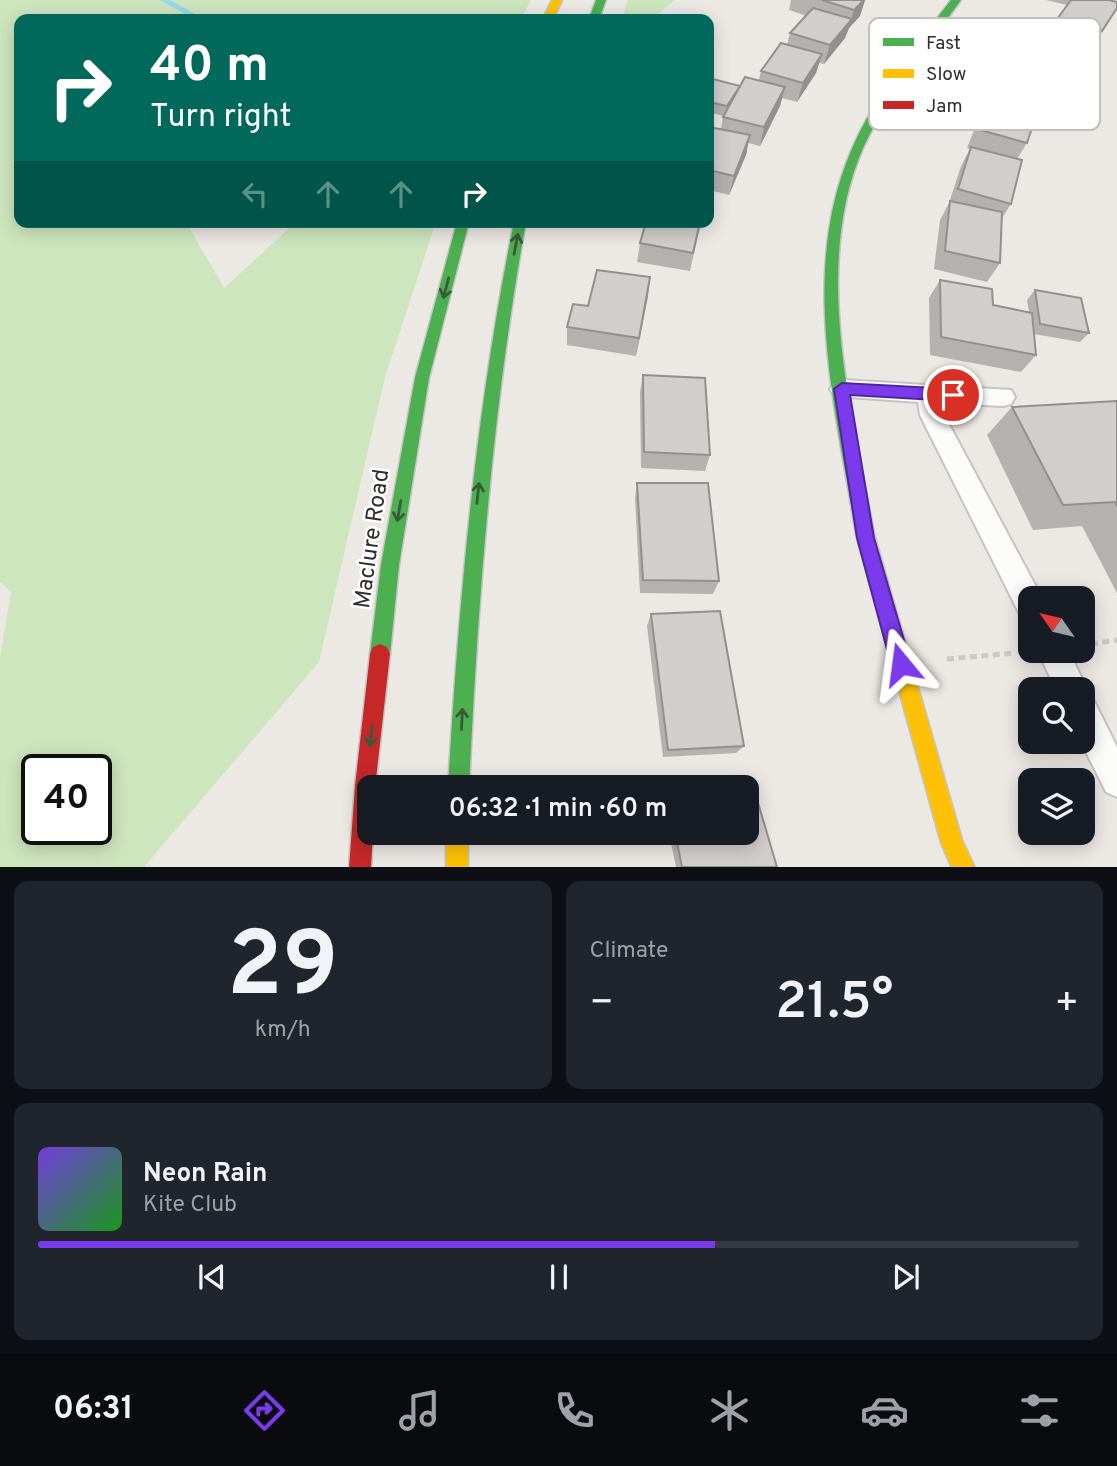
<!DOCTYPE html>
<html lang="en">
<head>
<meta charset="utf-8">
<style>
  :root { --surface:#171b24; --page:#20242c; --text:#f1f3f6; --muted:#9ea1a6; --line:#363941; --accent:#7c3aed }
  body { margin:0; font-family:Overpass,sans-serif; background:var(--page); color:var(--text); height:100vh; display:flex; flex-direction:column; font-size:26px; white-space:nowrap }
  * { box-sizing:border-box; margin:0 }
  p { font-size:23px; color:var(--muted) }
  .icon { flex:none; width:38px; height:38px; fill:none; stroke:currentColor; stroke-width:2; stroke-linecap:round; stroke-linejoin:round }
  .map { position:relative; height:867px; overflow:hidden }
  .panel { display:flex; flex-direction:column; gap:14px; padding:14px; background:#0d0f14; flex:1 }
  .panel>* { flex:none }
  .banner { position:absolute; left:14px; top:14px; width:700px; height:214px; border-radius:14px; box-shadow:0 4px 18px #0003; background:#00695c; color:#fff; overflow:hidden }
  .needle { width:46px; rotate:304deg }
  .fabs { position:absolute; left:1018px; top:586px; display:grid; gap:14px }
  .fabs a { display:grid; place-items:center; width:77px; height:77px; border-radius:14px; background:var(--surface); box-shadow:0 4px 18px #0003; font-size:35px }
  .speed { position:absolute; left:21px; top:754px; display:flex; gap:14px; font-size:35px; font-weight:700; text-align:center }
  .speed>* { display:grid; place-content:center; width:91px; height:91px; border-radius:50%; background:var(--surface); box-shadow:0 4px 18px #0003; line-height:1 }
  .speed .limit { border:4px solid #111; border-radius:10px; background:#fff; color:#111 }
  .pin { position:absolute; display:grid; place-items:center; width:60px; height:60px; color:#fff; margin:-30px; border:4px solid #fff; border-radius:50%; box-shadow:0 2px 7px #0007 }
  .me { position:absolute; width:77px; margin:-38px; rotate:344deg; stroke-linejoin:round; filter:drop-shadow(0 0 5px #0008) }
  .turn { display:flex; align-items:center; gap:24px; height:147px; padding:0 21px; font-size:32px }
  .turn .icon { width:91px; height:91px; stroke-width:2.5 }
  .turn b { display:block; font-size:49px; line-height:60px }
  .lanes { display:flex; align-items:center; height:66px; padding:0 21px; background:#0003; justify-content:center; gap:35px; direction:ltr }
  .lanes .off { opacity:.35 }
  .big { font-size:52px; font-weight:600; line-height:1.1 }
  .panel .tile { flex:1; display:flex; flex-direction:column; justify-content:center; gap:10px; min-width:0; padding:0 24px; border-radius:14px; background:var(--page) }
  .panel .dial { align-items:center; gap:0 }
  .dial b { font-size:91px; line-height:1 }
  .song { display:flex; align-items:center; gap:21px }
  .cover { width:84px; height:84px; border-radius:10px; background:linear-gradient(135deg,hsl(260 70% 55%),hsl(120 70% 35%)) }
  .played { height:7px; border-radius:4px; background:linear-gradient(90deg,var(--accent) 65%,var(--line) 65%) }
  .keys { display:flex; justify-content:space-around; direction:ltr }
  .heat { display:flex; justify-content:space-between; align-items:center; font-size:38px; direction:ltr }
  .panel .tiles { flex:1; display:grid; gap:14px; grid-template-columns:1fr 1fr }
  .tile:last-child { grid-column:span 2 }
  .trip { position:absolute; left:357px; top:775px; width:402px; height:70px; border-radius:14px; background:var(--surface); box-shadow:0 4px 18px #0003; font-weight:600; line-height:70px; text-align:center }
  .menu { display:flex; height:112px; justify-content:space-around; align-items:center; background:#090b0e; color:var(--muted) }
  .menu .icon { width:49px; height:49px }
  .menu .active { color:var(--accent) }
  .menu b { font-size:32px; color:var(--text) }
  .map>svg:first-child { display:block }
  .green { fill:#cee6be; fill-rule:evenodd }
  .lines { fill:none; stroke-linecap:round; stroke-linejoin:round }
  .stream { fill:#99d6ec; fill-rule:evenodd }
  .lane-casing { stroke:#c5c4c5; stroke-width:4 }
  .fast-casing { stroke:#c5c4c5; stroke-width:3 }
  .slow-casing { stroke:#c5c4c5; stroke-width:3 }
  .jam-casing { stroke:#c5c4c5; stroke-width:3 }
  .path { stroke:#c9c9c8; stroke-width:5; stroke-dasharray:7 4.5; stroke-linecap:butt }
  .lane { fill:#fcfcfb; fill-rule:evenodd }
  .fast { fill:#4caf50; fill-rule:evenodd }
  .slow { fill:#ffc107; fill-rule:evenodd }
  .jam { fill:#c62828; fill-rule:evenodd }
  .wall { fill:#b4b1af }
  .shaded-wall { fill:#92908e }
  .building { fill:#d1cecb; stroke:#92908e; stroke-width:2 }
  .oneway { stroke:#385b3a }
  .route { fill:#7c3aed; stroke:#51269a; stroke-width:2 }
  .labels { text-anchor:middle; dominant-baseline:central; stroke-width:5; stroke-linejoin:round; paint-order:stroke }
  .street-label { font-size:23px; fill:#2e2e2e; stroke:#fff }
  .key { fill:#fff; stroke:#c0c0c0; stroke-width:2 }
  .key-label { font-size:19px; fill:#2e2e2e }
</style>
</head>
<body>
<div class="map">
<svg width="1117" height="868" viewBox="0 0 1117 868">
  <rect width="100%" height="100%" fill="#ece8e4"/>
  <g class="green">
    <path d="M0 0H531L521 19H19V222H186L224 288 296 222H436L385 377 319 662 144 867H0V657L11 592 0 582ZM37 770H96V830H37Z"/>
    <path d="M628 0H675L652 19H622Z"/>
  </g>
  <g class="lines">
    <path class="stream" d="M160 0H170L204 19H194Z"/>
    <defs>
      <g id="lane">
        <path d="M842 380 1011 390 1015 397 1011 404 1003 406 942 403 944 415 1042 598H1031V621L1021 617 920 415 918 402 834 396 830 389 834 382Z"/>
        <path d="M1038 651H1069L1087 690 1084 697 1094 701 1117 747V797L1106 792 1081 742 1083 690H1056Z"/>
      </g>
      <g id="fast">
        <path d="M596 0H606L599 19H589Z"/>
        <path d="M951 0H961C927 47 889 93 864 146 811 264 852 413 874 534L871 540 865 542 859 540 856 534C836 410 799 272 851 151 875 95 915 47 951 0Z"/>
        <path d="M457 222H469L429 378 399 565 390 654 387 661 380 664 373 661 370 654 381 565 415 378Z"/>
        <path d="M514 222H526C492 409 478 598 469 788H448C459 597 476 409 514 222Z"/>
      </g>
      <g id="slow">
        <path d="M552 0H562L553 19H543Z"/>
        <path d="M865 526 871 528 874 534 962 840 975 868H952L941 843 856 534 859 528Z"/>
        <rect x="446" y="833" width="22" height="35"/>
      </g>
      <path id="jam" d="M380 644 387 647 390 654 375 788H369V833H373L371 868H349L355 786 370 654 373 647Z"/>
    </defs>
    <use href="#lane" class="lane-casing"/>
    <use href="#fast" class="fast-casing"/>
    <use href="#slow" class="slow-casing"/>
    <use href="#jam" class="jam-casing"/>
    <g class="path">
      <path d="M1091 644 1117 640"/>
      <path d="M947 659 1015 653"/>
    </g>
    <use href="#lane" class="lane"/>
    <use href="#fast" class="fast"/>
    <use href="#slow" class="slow"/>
    <use href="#jam" class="jam"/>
  </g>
  <g class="wall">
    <path d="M791 0H865L860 16 849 28 845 38 824 64 819 63 816 73 797 102 782 98 780 106 760 146 748 143 746 155 729 195 709 190V127L721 130 723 116 709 112V78L740 86 759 80 761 71 787 45 790 33 807 16 789 10Z"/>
    <path d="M1046 0H1109L1117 8 1091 50 1070 43 1033 106 1027 143 1017 159 1011 204 1002 218 1000 263 987 282 934 269 940 220 949 203 961 166 970 149 967 148 981 113 988 99H986L1014 47 1027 34 1055 23 1067 5Z"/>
    <path d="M701 222 690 271 637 262 640 243Z"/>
    <path d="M940 280 993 305 1029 312 1027 300 1035 290 1089 333 1080 342 1034 334 1036 355 1021 372 930 355 929 298Z"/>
    <path d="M648 296 636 356 567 345V327L588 306Z"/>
    <path d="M643 375 710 455 705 471 641 468 640 392Z"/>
    <path d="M1117 401V593L1082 526 1033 530 987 435 1012 407Z"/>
    <path d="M637 483 719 581 713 594 640 593 635 498Z"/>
    <path d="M651 614 744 746 736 753 663 757 647 626Z"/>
    <path d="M669 833H747L777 867H676Z"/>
  </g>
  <g class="shaded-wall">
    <path d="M864 0H865L860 16 849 28 845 38 824 64 830 45 851 20 854 10Z"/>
    <path d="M822 54 816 73 797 102 803 83Z"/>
    <path d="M785 87 780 106 760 146 764 127Z"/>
    <path d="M750 135 746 155 729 195 734 176Z"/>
    <path d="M650 277 648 296 636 356 639 338Z"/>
  </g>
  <g class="building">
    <path d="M822 0H864L854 10Z"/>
    <path d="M1071 0H1109L1117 2V8L1102 31 1058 18Z"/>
    <path d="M813 8 852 19 830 45 790 33Z"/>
    <path d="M781 43 822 54 803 83 761 71Z"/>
    <path d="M745 77 785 87 764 127 723 117Z"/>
    <path d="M709 78 740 86 727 106 709 102Z"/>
    <path d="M991 94 1039 107 1027 143 977 129Z"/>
    <path d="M709 127 750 135 734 176 709 170Z"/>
    <path d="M971 147 1022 160 1011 204 958 189Z"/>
    <path d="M950 201 1002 212 1000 263 945 251Z"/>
    <path d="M646 222H700L693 253 640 243Z"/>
    <path d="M597 270 650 277 639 338 567 327 573 304 588 306Z"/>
    <path d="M940 280 992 289 993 305 1032 313 1036 355 941 337Z"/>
    <path d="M1035 290 1081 298 1089 333 1040 324Z"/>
    <path d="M643 375 705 378 710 455 644 452Z"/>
    <path d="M1117 401V506L1115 502 1063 505 1012 407Z"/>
    <path d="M637 483H708L719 581 643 580Z"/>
    <path d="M720 611 744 746 668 750 651 614Z"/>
    <path d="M751 779 777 867H682L675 833H747V788H705Z"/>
  </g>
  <defs><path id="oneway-shaft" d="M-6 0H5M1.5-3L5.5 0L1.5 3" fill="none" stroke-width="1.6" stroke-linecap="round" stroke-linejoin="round" transform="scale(1.75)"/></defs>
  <g class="oneway">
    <use href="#oneway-shaft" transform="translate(516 244) rotate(-79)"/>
    <use href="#oneway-shaft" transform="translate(446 288) rotate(105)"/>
    <use href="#oneway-shaft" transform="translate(478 493) rotate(-84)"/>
    <use href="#oneway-shaft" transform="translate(399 511) rotate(100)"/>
    <use href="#oneway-shaft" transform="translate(462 719) rotate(-87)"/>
    <use href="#oneway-shaft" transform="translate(371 736) rotate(96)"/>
  </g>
  <path class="route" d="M842 383 953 389 960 395 953 401 850 395 874 538 911 664 908 671 901 673 894 671 891 664 857 538 834 389Z"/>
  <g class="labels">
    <g class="street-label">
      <text transform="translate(373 539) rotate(-82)">Maclure Road</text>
    </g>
  </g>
  <rect x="869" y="18" width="231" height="112" rx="10" class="key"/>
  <rect x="883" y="38" width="31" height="8" fill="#4caf50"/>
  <rect x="883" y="69" width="31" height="9" fill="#ffc107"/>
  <rect x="883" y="101" width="31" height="8" fill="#c62828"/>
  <g class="key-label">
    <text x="926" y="49">Fast</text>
    <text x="926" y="80">Slow</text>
    <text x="926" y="112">Jam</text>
  </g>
</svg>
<div class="fabs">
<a><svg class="needle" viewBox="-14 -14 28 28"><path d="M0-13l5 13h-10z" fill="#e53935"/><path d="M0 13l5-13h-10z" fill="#9ea1a6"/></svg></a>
<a><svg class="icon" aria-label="search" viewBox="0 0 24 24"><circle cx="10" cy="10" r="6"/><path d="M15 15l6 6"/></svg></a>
<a><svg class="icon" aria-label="layers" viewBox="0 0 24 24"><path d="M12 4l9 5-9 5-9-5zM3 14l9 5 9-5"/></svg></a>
</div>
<div class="speed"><div class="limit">40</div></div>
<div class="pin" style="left:953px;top:395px;background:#d93025"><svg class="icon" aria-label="arrive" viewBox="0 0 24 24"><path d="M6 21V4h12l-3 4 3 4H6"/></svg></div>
<svg class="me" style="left:901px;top:664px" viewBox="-20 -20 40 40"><path d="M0-17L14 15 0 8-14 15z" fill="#7c3aed" stroke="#fff" stroke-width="4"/></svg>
<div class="trip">06:32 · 1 min · 60 m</div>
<div class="banner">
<div class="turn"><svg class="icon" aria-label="right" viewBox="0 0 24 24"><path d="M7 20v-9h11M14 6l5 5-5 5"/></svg><div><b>40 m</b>Turn right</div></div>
<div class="lanes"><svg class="icon off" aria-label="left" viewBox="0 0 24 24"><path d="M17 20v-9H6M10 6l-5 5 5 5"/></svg><svg class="icon off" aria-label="ahead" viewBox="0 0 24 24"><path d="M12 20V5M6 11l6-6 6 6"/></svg><svg class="icon off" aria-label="ahead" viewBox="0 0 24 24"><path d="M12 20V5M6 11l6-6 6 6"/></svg><svg class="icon" aria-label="right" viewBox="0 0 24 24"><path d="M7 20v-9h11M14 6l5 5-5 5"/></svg></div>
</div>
</div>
<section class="panel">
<div class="tiles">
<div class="tile dial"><b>29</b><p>km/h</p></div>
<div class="tile"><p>Climate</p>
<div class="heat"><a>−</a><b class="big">21.5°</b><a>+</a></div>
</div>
<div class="tile">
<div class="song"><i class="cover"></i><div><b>Neon Rain</b><p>Kite Club</p></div></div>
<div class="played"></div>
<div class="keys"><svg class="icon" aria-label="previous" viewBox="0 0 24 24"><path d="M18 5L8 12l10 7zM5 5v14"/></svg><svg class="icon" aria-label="pause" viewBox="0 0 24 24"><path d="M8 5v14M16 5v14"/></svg><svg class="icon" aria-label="next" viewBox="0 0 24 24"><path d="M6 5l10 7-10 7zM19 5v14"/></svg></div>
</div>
</div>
</section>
<nav class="menu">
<b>06:31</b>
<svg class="icon active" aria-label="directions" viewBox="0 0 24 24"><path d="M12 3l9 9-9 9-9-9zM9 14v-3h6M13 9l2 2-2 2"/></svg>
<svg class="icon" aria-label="music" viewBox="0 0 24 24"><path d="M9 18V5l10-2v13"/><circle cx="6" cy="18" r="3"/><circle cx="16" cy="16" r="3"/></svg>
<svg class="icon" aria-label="phone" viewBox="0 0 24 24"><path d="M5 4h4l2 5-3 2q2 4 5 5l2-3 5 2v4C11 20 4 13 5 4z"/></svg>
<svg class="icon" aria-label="climate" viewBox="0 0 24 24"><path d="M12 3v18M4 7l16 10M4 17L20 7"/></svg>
<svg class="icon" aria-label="car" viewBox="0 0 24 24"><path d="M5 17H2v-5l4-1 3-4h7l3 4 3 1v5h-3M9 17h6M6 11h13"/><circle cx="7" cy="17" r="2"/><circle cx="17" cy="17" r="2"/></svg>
<svg class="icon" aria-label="filters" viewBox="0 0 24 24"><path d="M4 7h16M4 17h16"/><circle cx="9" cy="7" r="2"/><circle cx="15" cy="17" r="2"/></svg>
</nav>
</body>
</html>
